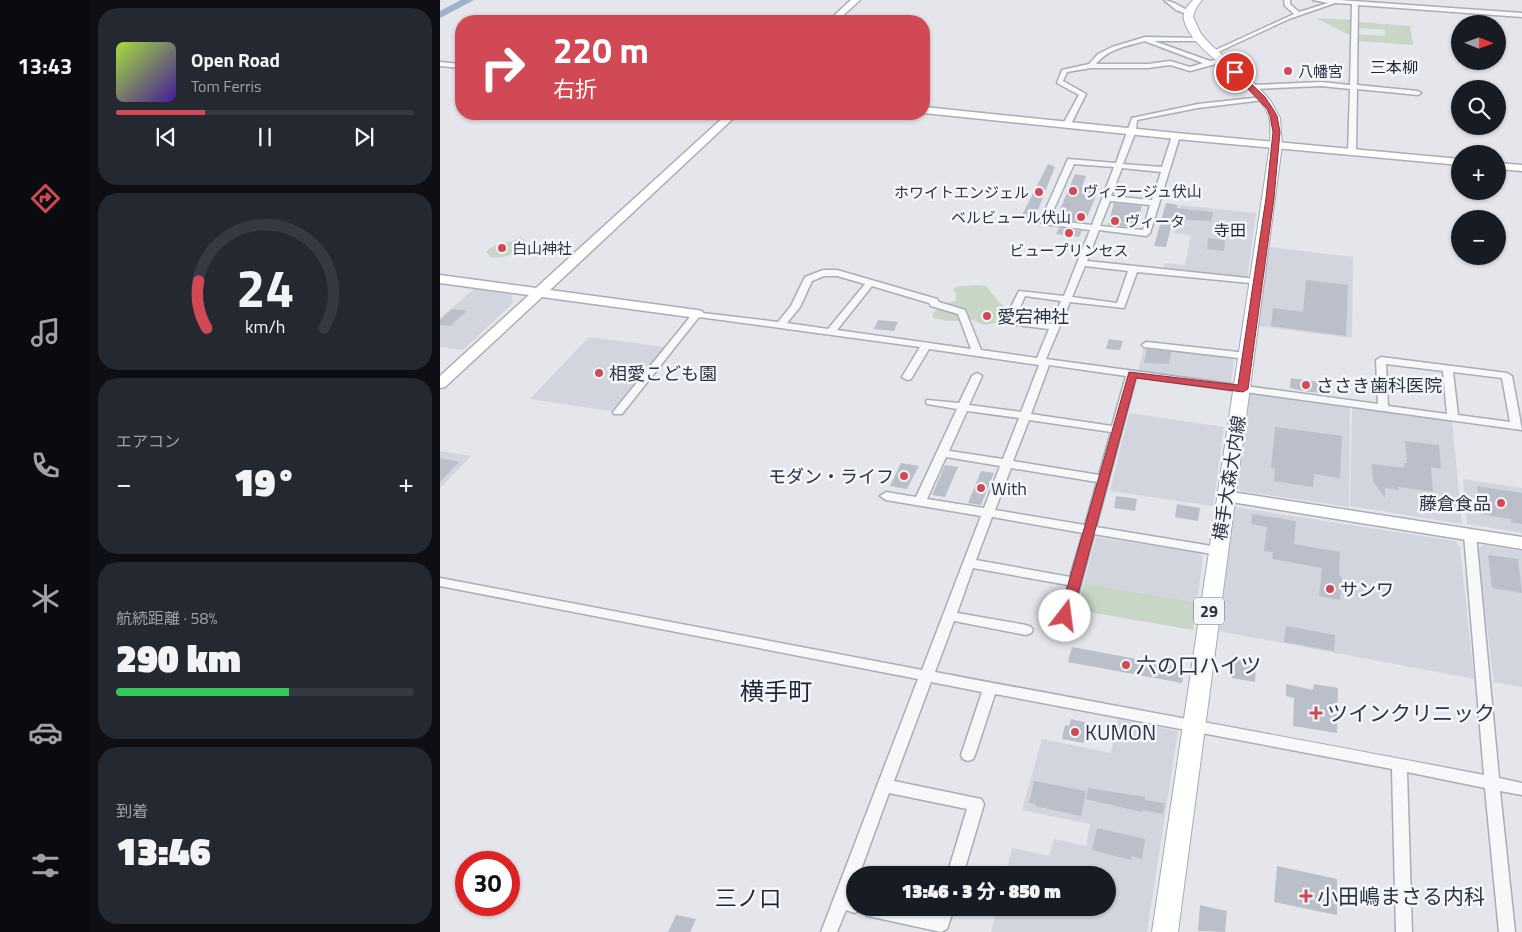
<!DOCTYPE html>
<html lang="ja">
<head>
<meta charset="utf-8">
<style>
  :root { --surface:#171b24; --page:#242831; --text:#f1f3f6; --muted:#9ea1a6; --line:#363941; --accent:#d14955 }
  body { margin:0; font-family:"Titillium Web","Noto Sans JP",sans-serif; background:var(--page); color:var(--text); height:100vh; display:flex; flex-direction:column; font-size:19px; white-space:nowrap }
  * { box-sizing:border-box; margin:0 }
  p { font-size:16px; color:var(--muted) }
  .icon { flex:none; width:28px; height:28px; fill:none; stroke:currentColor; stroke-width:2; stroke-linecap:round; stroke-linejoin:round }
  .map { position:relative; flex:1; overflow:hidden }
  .details { display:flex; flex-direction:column; gap:8px; padding:8px; background:#0d0f14; width:350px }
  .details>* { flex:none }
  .top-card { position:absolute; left:15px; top:15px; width:475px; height:105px; border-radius:20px; box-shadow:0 1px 4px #0004; background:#d14955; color:#fff; overflow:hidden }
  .needle { width:32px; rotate:91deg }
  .tools { position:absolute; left:1011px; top:15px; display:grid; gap:10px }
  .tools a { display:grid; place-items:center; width:55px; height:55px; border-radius:50%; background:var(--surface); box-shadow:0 1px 4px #0004; font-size:25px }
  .speed { position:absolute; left:15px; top:851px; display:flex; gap:10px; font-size:25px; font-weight:700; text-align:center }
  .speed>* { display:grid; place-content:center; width:65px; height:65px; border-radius:50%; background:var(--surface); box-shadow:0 1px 4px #0004; line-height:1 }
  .speed .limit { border:8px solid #d22; background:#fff; color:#111 }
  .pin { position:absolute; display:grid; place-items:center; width:42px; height:42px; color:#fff; margin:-21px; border:2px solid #fff; border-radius:50%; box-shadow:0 1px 5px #0007 }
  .me { position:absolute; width:55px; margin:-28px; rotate:15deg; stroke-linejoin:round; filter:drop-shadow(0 0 4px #0008) }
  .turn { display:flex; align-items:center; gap:18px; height:105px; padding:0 15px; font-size:22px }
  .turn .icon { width:65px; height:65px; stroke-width:2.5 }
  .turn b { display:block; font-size:35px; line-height:42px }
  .big { font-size:38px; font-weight:800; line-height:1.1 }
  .details .card { flex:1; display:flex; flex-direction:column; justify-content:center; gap:8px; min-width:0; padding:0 18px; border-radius:20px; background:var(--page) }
  .details .dial { align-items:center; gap:0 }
  .dial svg { height:130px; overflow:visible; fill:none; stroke:var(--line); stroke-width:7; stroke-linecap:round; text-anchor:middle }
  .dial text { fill:var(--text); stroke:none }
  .song { display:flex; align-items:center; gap:15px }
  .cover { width:60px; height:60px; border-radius:8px; background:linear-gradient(135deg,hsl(80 70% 55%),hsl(260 70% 35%)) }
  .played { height:5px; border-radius:2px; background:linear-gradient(90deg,var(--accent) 30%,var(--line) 30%) }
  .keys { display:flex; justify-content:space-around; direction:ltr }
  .heat { display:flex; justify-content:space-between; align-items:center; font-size:28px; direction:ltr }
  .charge { height:8px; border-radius:4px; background:linear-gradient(90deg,#34c759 58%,var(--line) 0) }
  .trip { position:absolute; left:406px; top:866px; width:270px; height:50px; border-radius:25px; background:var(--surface); box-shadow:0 1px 4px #0004; font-weight:800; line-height:50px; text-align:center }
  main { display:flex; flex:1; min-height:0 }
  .tab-bar { display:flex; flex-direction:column; width:90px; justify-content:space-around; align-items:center; background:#090b0e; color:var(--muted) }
  .tab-bar .icon { width:35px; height:35px }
  .tab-bar .selected { color:var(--accent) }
  .tab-bar b { font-size:22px; color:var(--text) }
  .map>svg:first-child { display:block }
  .built { fill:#d2d5de }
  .green { fill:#c8d6c5 }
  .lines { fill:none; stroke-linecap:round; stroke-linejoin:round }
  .river { fill:#9fb2cc; fill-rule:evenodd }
  .building { fill:#bbbfca }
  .street-casing { stroke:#a9adb7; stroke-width:3 }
  .secondary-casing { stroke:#a9adb7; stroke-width:3 }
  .primary-casing { stroke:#a3aab8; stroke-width:2 }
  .street { fill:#f7f8fa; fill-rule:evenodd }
  .secondary { fill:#fff; fill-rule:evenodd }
  .primary { fill:#fff; fill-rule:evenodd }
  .route { fill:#d14955; stroke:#882f37 }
  .poi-dot { fill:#d14955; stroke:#f4f6f9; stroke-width:2 }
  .labels { text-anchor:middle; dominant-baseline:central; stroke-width:5; stroke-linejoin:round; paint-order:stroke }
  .far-poi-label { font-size:15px; fill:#2b3345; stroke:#f4f6f9; text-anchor:start }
  .far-quarter-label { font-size:16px; fill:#1d2436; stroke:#f4f6f9 }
  .far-neighbourhood-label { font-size:16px; fill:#1d2436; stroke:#f4f6f9 }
  .shield { fill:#f4f6f9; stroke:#676e7b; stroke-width:1 }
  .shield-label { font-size:16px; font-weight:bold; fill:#2b3345 }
  .poi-label { font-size:18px; fill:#2b3345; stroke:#f4f6f9; text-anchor:start }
  .street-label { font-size:18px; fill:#2b3345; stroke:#f4f6f9 }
  .near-poi-label { font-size:21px; fill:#2b3345; stroke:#f4f6f9; text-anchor:start }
  .near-neighbourhood-label { font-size:22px; fill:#1d2436; stroke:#f4f6f9 }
  .near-quarter-label { font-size:24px; fill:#1d2436; stroke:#f4f6f9 }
</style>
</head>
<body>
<main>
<nav class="tab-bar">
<b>13:43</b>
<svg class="icon selected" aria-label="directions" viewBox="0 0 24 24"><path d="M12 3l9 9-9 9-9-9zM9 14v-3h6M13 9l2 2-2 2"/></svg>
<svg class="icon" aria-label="music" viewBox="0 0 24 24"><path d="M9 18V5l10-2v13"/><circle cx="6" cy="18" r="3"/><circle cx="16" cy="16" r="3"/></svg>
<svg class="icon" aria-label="phone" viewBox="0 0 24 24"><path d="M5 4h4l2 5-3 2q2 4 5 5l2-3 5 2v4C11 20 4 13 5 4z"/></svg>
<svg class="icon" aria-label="climate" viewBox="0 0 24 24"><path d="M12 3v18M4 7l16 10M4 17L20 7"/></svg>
<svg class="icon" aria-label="car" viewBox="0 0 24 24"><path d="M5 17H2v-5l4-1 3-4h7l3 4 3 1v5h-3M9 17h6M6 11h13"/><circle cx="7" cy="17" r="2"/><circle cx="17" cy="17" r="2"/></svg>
<svg class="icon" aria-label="filters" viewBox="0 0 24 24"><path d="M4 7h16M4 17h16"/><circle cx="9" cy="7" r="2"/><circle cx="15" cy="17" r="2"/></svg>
</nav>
<section class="details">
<div class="card">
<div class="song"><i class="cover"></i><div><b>Open Road</b><p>Tom Ferris</p></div></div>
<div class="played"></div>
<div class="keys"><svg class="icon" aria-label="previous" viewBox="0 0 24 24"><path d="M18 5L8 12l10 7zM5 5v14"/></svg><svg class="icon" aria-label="pause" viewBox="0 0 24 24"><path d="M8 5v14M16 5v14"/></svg><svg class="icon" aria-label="next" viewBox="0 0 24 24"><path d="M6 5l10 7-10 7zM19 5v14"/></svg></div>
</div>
<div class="card dial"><svg viewBox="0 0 100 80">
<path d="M14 69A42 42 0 1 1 86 69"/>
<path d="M14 69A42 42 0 0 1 9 40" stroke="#d14955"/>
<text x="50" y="56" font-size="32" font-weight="700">24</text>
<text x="50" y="72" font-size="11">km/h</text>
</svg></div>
<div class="card"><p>エアコン</p>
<div class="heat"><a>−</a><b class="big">19°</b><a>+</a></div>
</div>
<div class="card"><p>航続距離 · 58%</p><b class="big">290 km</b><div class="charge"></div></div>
<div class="card"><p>到着</p><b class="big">13:46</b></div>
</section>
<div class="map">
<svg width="1082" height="932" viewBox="0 0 1082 932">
  <rect width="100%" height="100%" fill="#e4e6ec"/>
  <g class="built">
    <path d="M740 205 816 213 807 280 723 270 725 263 745 265 751 235 733 233Z"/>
    <path d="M829 247 913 257 912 338 818 326Z"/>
    <path d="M34 289 71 294 73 303 23 350 0 347V318Z"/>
    <path d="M149 337 225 347 171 411 90 399Z"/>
    <path d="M704 346 794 357 791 384 698 372Z"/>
    <path d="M813 393 910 407 909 507 801 491 798 488 810 394Z"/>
    <path d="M912 407 1012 421 1022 524 910 506Z"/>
    <path d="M689 413 784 427 773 506 670 491Z"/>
    <path d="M0 451 31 456 0 488Z"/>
    <path d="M1023 479 1082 488V533L1027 524Z"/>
    <path d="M795 507 1015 541 1020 546 1034 679 779 631Z"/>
    <path d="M656 537 758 553 763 557 757 602 644 583Z"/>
    <path d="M1043 545 1082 551V687L1054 682 1037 549Z"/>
    <path d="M678 719 738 731 707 932H551L557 908H668V875H565L572 848 609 856 614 839 646 846 650 824 582 810 602 739 671 753Z"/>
  </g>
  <g class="green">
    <path d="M876 18 912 20 911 36 909 35Z"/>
    <path d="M918 22 970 26 973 45 917 41V34L945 36V30L918 28Z"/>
    <path d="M81 238 86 241 85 246 68 256 52 258 46 252C56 241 69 243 81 238Z"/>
    <path d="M536 285 546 286 560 303 571 311 563 322 543 325 533 320 508 321 493 318V313L503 304 516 301V293L513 289 516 287Z"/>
    <path d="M644 583 757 602 753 630 637 610Z"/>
  </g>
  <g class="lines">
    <path class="river" d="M21 0H34L0 18V11Z"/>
  </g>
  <g class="building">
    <path d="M608 164 615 167 599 207 592 219 581 217Z"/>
    <path d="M635 174 646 176 642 187 659 189 645 222 616 219Z"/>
    <path d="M674 203 702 206 696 227 668 225Z"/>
    <path d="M726 203 738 205 737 208 773 212 771 221 733 219 726 247 714 246Z"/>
    <path d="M619 228 642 231 639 237 616 234Z"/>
    <path d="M768 238 785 240 784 251 767 249Z"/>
    <path d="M866 280 908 285 906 336 831 326 833 308 863 312Z"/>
    <path d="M12 309 27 311 10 326 0 325V320Z"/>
    <path d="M438 320 458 322 454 331 434 329Z"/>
    <path d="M669 339 683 341 680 350 666 349Z"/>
    <path d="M707 349 731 352 729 364 704 363Z"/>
    <path d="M851 378 886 383V393L869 392 850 388Z"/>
    <path d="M835 427 902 436 900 478 874 474 873 487 834 481 835 469 831 468Z"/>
    <path d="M965 441 999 445 1001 469 991 467 993 492 958 487 959 490 945 488V498L933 481 932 464 964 468V463H967Z"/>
    <path d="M0 458 19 462 0 482Z"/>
    <path d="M461 463 479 466 467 489 450 486Z"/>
    <path d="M505 465 518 467 505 497 492 495Z"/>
    <path d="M541 471 554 473 541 505 528 503Z"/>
    <path d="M1037 486 1082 493V524L1071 522V519L1040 514Z"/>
    <path d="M676 496 697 499 695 511 674 508Z"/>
    <path d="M737 504 760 508 758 521 735 517Z"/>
    <path d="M812 514 856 521 854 544 900 552 899 576 902 577 900 600 879 596 882 568 832 559 833 552 824 551 827 527 811 524Z"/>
    <path d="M1048 555 1078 559 1082 593 1052 588Z"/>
    <path d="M846 626 895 635 894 651 844 642Z"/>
    <path d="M632 647 745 668 742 683 628 662Z"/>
    <path d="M794 657 816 661 815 682 792 678Z"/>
    <path d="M846 684 873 690 874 684 898 688 897 733 853 726 854 698 846 696Z"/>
    <path d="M631 719 648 723 644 743 622 739 625 725 629 726Z"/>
    <path d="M594 781 646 791 641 816 595 806 596 804 589 803Z"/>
    <path d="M648 788 705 797V800L725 803 723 814 702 810V812L646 799Z"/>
    <path d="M657 828 705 839 702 859 692 856 691 860 652 850Z"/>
    <path d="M837 866 897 879V915L834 902Z"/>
    <path d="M760 905 787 911 785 932 758 931Z"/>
    <path d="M236 915 256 919 250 932H228Z"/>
  </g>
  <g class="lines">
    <defs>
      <g id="street">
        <path d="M724 0C730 0 746 9 752 13L749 15 736 10Z"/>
        <path d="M844 0H850V4L859 12 888 3 873 0H899L1082 13V17L918 5 917 85 978 91 981 93 978 95 917 89 916 152 912 154 908 152 910 89 881 86 812 89 809 87 812 85 881 82 910 85 912 4 895 3 849 19 776 53 771 52 854 14 845 6Z"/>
        <path d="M705 37 763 38 764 39 761 41H714L770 61 784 59 787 61 750 71 730 65 708 68H651L627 72 623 81 646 94 630 126H624L623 124 639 95 617 83 622 70 649 64 658 54 672 47ZM705 41 707 42 763 63 750 67 730 61 708 64H656C668 49 687 46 705 41Z"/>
        <path d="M0 62 21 64V68L0 66Z"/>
        <path d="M822 97 825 99 824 100 758 108 697 120 696 131 683 164 722 167 732 136 736 134 740 136 710 233 706 236 659 230 647 261 817 279 822 282 820 284 697 272 684 308 630 302 606 359 938 404 936 360 941 357 1067 373 1072 376 1082 430 696 377 656 527 778 547 782 548 784 551 782 554 778 555 654 534 628 633 626 636 621 638 616 636 614 633 628 585 533 568 517 613 586 625 591 627 593 630 591 633 586 635 514 621 495 672C678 707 861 739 1044 775L1024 535 1030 531 1034 532 1036 535 1059 778 1082 783V795L1060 791 1075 932H1059L1045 788 967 772 972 932H956L952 769 555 694 535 755 533 759 528 761 523 759 521 755 542 692 491 682 454 781 541 799 544 804 523 875H507L527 809 449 793 419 875H415V885L411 896 415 897V908H460L495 915 498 908H514L507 929 501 932 428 916 422 913 421 910 415 913 406 910 397 932H381L478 679 0 586V578L482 670 541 516 446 500 440 496 446 492 476 497 517 409 487 404 486 402 487 400 519 403 532 376 537 373 542 376 529 405 581 412 599 365 489 349 471 379 467 380 462 377 480 347 259 317 182 414H174L173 412 254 312 338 322 351 306 365 277 383 270H397L497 299 499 302 525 310 541 350 597 358 609 329 569 324 564 321 579 291 624 296 650 230 604 224 600 222 628 159 676 163 692 118 758 104ZM634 164 674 167 652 225 609 220ZM682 168 721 172 712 200 671 196ZM670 201 710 205 703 230 660 226ZM645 266 688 271 677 303 632 297ZM384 276H397L425 284 388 329 347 323 360 307 372 281ZM432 286 489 303 491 306 518 314 531 349 397 330ZM585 296 621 301 611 324 575 319ZM946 364 1003 371 1007 414 948 406ZM609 365 686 376 672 426 591 414ZM1013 372 1062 378 1070 422 1018 415ZM527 411 579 418 563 459 509 451ZM589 420 671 432 659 475 573 461ZM506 457 560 466 544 508 487 499ZM571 468 657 482 645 525 555 510ZM552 517 643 533 630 577 536 560Z"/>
        <path d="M707 342 807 353 812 356 807 359 704 347 702 345 704 343Z"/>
      </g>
      <g id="secondary">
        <path d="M411 0H420L397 21H388Z"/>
        <path d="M484 107 736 133 1020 159V165L736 139 484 113Z"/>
        <path d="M287 114H298L110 290 257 310 262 311 264 314 262 317 257 318 102 297 5 387 0 388V376L89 295 0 283V275L96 288Z"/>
        <path d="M1058 163 1082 165V171L1058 169Z"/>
        <path d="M785 491 1082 537V549L779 500 777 496 779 492Z"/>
      </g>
      <path id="primary" d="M753 0H762L756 8 753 17 761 34 771 45 808 77 830 100 840 118 842 145 738 932H712L830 145C830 135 832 124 828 114 813 80 751 52 744 20 742 13 748 5 753 0Z"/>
    </defs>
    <use href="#street" class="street-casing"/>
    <use href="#secondary" class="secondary-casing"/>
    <use href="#primary" class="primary-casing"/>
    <use href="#street" class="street"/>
    <use href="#secondary" class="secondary"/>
    <use href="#primary" class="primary"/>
  </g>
  <path class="route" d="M793 71H798L825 97 833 109 837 116 840 132 834 198 808 389 803 392 696 378 632 616 630 619H621L619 616 689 372 798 385 826 198 833 132 830 116 827 109 793 73Z"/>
  <g class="poi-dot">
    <circle cx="848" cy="71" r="5"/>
    <circle cx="633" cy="191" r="5"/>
    <circle cx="599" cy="192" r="5"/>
    <circle cx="641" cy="217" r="5"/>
    <circle cx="675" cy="221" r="5"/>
    <circle cx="629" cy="233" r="5"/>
    <circle cx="62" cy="248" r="5"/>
    <circle cx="547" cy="316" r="5"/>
    <circle cx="159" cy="373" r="5"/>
    <circle cx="866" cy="385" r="5"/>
    <circle cx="464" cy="476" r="5"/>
    <circle cx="541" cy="488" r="5"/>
    <circle cx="1061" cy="503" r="5"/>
    <circle cx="890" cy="589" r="5"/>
    <circle cx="686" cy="665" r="5"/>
    <path d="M873.5 705.5h5v5h5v5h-5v5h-5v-5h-5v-5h5z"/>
    <circle cx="635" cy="732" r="5"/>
    <path d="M863.5 888.5h5v5h5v5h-5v5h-5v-5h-5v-5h5z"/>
  </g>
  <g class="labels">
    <g class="far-poi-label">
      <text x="858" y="71">八幡宮</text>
      <text x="643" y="191">ヴィラージュ伏山</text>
      <text x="589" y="192" text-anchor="end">ホワイトエンジェル</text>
      <text x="631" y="217" text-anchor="end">ベルビュール伏山</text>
      <text x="685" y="221">ヴィータ</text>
      <text x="72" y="248">白山神社</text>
      <text x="629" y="250" text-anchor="middle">ビュープリンセス</text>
    </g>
    <g class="far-quarter-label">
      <text x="954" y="67">三本柳</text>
    </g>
    <g class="far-neighbourhood-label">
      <text x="790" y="230">寺田</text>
    </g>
    <rect class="shield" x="754" y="597.5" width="30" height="27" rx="4"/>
    <g class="shield-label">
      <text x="769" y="611">29</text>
    </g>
    <g class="poi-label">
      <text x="557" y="316">愛宕神社</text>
      <text x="169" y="373">相愛こども園</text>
      <text x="876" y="385">ささき歯科医院</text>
      <text x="454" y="476" text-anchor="end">モダン・ライフ</text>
      <text x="551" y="488">With</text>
      <text x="1051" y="503" text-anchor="end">藤倉食品</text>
      <text x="900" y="589">サンワ</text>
    </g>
    <g class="street-label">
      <text transform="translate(789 478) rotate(-81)">横手大森大内線</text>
    </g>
    <g class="near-poi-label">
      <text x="696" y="665">六の口ハイツ</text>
      <text x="887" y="713">ツインクリニック</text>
      <text x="645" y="732">KUMON</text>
      <text x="877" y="896">小田嶋まさる内科</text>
    </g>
    <g class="near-neighbourhood-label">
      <text x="308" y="898">三ノ口</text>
    </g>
    <g class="near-quarter-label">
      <text x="336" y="691">横手町</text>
    </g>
  </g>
</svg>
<div class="tools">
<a><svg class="needle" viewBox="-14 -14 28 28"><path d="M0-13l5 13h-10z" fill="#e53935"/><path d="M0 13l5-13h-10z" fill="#9ea1a6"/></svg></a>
<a><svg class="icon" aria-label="search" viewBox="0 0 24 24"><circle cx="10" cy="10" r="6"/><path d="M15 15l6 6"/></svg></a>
<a>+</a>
<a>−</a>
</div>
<div class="speed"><div class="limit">30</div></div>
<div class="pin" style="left:795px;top:72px;background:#d93025"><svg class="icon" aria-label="arrive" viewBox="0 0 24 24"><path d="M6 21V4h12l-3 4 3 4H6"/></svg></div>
<svg class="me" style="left:625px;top:616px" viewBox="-20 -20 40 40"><circle r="19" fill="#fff"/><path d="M0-13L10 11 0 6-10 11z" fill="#d14955"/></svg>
<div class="trip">13:46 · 3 分 · 850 m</div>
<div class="top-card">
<div class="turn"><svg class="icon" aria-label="right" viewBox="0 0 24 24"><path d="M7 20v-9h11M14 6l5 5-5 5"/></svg><div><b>220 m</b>右折</div></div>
</div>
</div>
</main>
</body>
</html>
